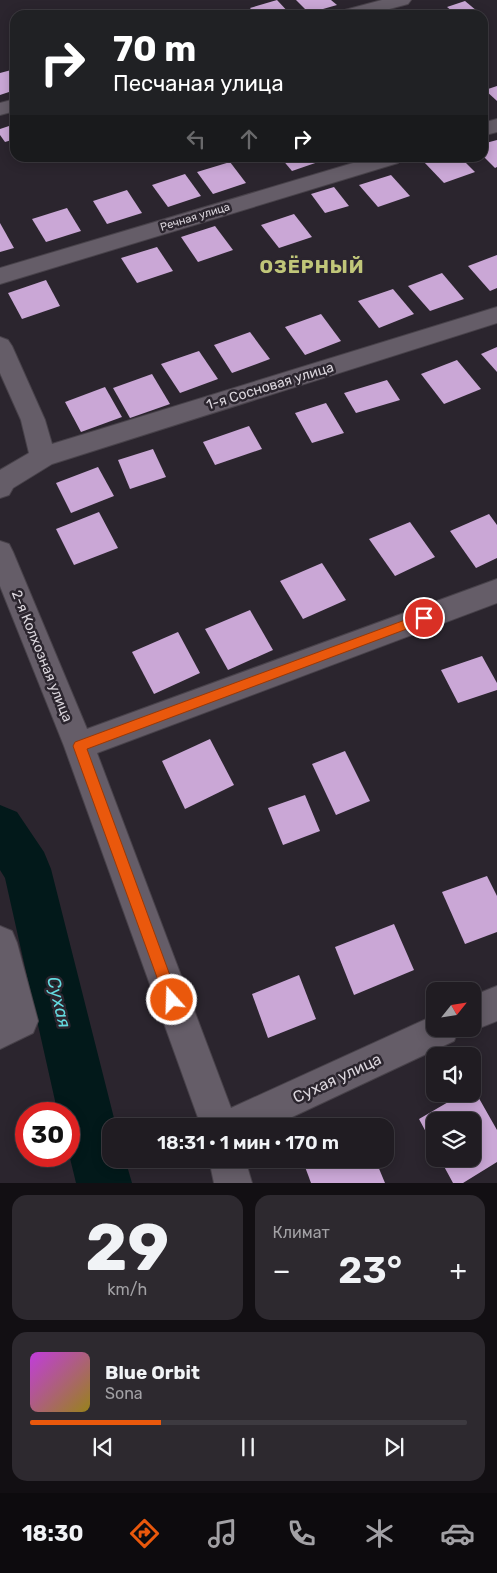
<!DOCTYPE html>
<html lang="ru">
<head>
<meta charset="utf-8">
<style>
  :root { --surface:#201c22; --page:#2d292f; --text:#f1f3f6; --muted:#a2a1a5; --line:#3d3a40; --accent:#ea580c }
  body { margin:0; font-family:Rubik,sans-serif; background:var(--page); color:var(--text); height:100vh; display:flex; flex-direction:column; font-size:19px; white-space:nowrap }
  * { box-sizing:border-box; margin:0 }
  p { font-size:16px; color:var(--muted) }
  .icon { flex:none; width:28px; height:28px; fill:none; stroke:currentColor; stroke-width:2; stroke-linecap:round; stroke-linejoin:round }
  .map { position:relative; height:1183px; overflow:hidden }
  .sheet { display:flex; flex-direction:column; gap:12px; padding:12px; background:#120f13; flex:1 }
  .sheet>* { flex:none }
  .hud { position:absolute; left:10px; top:10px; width:478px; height:152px; border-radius:15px; box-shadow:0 2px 12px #0003,0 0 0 1px var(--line); background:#202124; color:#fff; overflow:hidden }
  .needle { width:32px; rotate:60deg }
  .controls { position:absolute; left:426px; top:982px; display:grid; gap:10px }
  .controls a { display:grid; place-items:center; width:55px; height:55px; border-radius:10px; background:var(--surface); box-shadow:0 2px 12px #0003,0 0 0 1px var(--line); font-size:25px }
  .speed { position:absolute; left:15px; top:1102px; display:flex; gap:10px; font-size:25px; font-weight:700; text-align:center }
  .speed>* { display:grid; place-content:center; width:65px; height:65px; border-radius:50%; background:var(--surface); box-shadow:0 2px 12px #0003,0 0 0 1px var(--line); line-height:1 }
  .speed .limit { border:8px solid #d22; background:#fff; color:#111 }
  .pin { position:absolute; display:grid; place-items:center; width:42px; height:42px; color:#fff; margin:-21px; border:2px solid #fff; border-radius:50%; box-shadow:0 1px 5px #0007 }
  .me { position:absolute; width:55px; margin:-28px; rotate:340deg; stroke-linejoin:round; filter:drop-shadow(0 0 4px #0008) }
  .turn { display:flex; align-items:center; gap:18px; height:105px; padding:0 20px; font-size:22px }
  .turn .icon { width:65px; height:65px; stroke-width:2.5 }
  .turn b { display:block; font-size:35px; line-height:42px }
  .lanes { display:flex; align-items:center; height:48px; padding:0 20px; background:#0003; justify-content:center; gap:25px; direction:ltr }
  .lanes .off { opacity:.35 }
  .big { font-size:38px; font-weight:600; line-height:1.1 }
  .sheet .tile { flex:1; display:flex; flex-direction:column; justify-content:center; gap:8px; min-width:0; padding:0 18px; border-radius:15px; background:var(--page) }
  .sheet .dial { align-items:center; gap:0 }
  .dial b { font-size:65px; line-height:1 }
  .song { display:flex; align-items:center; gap:15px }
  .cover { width:60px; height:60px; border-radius:8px; background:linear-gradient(135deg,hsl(290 70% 55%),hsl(50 70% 35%)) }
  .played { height:5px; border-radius:2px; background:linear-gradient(90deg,var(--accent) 30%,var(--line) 30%) }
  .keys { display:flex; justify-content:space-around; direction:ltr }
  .heat { display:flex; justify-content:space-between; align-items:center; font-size:28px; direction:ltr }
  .sheet .tiles { flex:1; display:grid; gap:12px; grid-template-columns:1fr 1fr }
  .tile:last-child { grid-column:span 2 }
  .trip { position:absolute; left:102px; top:1118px; width:292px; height:50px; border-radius:15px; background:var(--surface); box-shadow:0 2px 12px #0003,0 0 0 1px var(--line); font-weight:600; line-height:50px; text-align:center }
  .dock { display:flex; height:80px; justify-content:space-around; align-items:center; background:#0d0b0e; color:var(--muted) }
  .dock .icon { width:35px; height:35px }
  .dock .on { color:var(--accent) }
  .dock b { font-size:22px; color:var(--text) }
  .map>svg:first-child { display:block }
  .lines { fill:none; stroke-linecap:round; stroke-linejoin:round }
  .river { fill:#02191a; fill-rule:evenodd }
  .building { fill:#caa7d6 }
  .minor-casing { stroke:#48424a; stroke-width:2 }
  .minor { fill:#655d68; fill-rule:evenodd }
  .route { fill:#ea580c; stroke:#983908 }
  .labels { text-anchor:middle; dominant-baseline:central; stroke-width:5; stroke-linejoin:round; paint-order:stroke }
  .far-street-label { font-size:11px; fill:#dbd6dd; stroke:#2b252e }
  .street-label { font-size:14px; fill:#dbd6dd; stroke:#2b252e }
  .near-street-label { font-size:16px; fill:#dbd6dd; stroke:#2b252e }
  .near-water-label { font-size:18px; font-style:italic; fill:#64dbe0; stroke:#2b252e }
  .district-label { font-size:19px; font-weight:bold; letter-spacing:1px; fill:#c0c679; stroke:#2b252e }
</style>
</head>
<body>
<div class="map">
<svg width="497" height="1183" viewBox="0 0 497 1183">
  <rect width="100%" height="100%" fill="#2b252e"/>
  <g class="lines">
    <path class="river" d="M0 805 17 812 44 852 51 869 116 1126H111V1159H125L132 1183H76L69 1154V1114H58L5 878 0 870Z"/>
  </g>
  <g class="building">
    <path d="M277 0 291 15H256L250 8Z"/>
    <path d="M296 0H331L337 5 309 13Z"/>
    <path d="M465 1 477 11 457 15 447 7Z"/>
    <path d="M15 69V90L0 95V73Z"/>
    <path d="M497 86V101L485 90Z"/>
    <path d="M15 124V139L5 142 0 135V129Z"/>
    <path d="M497 140V167L495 168 482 155V144Z"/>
    <path d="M281 158H321L324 160 292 171Z"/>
    <path d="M436 158H461L475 172 444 183 424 162Z"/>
    <path d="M230 162 246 183 213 194 197 172Z"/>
    <path d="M185 174 201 196 168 207 152 185Z"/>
    <path d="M391 175 410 196 378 207 359 185Z"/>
    <path d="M334 187 349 206 325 213 311 194Z"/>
    <path d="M127 190 142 213 107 224 93 201Z"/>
    <path d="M67 208 81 231 46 242 32 219Z"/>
    <path d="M294 214 312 237 279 248 261 225Z"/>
    <path d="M0 223 14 248 0 252Z"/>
    <path d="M215 226 233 250 198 262 181 237Z"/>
    <path d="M157 247 173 271 137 283 121 258Z"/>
    <path d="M497 255V288L490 291 468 266Z"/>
    <path d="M442 273 464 299 430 311 408 286Z"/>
    <path d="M46 280 60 306 22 319 8 293Z"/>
    <path d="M393 289 414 314 379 328 358 301Z"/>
    <path d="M321 314 341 341 305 355 285 327Z"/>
    <path d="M250 332 270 359 232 373 214 345Z"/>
    <path d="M497 347V372L481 354Z"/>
    <path d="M199 351 218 379 180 393 161 364Z"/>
    <path d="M457 360 481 389 444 404 421 374Z"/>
    <path d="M152 374 170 404 130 418 113 388Z"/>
    <path d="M387 380 400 400 356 413 344 393Z"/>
    <path d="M105 387 122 417 81 432 65 402Z"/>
    <path d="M326 403 344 433 312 443 295 413Z"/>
    <path d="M249 426 262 449 215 465 203 442Z"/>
    <path d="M153 449 166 477 130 489 118 460Z"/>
    <path d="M98 467 114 496 71 513 56 483Z"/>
    <path d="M99 512 118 548 74 565 56 529Z"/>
    <path d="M489 514 497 525V558L476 568 450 531Z"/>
    <path d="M410 522 435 557 395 576 369 539Z"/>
    <path d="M322 563 346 600 303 619 280 581Z"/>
    <path d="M250 610 273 650 228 670 205 629Z"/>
    <path d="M178 632 200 673 154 694 132 652Z"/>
    <path d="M482 656 497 683V690L458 703 441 670Z"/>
    <path d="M210 739 234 785 185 809 162 761Z"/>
    <path d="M345 751 370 801 336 815 312 764Z"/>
    <path d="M305 795 320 831 283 845 268 808Z"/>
    <path d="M487 876 497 896V932L465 944 442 892Z"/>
    <path d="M394 924 414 970 354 995 335 947Z"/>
    <path d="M299 975 316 1019 268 1038 252 994Z"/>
    <path d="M472 1086 497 1130V1162L463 1183H453L440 1159H472V1121H435V1149L419 1119 462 1094H472Z"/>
    <path d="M315 1159H375L385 1183H311L304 1164Z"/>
  </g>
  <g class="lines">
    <defs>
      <g id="minor">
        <path d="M382 0H411L408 4 367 15H338L341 11Z"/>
        <path d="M15 99V111L0 115V103Z"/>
        <path d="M497 119V132L482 136V123Z"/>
        <path d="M370 158H401L398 163 0 284V268Z"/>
        <path d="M497 307V323L52 464 13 488 9 495 0 498V470L29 453 21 420 0 373V337L8 340 12 346 45 420 52 444Z"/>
        <path d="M0 541 9 544 13 552 87 729 497 579V603L97 753 231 1108 435 1015V1029H459L454 1041 273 1126H201L64 746 0 586Z"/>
        <path d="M0 926 12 931 17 943 38 1021 33 1033 0 1049Z"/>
        <path d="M497 986V1021L472 1031 466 1029H472V996Z"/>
        <path d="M209 1159H245L252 1183H214Z"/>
      </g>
    </defs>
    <use href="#minor" class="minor-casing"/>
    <use href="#minor" class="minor"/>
  </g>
  <path class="route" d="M424 613 428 614V621L87 749 179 1000 177 1005 172 1007 167 1005 73 746 75 742Z"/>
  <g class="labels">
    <g class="far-street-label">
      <text transform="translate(195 217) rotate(-17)">Речная улица</text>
    </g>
    <g class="street-label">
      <text transform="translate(270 386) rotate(-17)">1-я Сосновая улица</text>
      <text transform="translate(42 656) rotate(68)">2-я Колхозная улица</text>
    </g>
    <g class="near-street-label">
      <text transform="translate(337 1078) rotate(-25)">Сухая улица</text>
    </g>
    <g class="near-water-label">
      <text transform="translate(59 1002) rotate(76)">Сухая</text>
    </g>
    <g class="district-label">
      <text x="312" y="266">ОЗЁРНЫЙ</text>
    </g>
  </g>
</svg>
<div class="controls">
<a><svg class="needle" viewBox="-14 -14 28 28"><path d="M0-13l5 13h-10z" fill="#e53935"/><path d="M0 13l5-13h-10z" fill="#a2a1a5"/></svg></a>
<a><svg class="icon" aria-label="sound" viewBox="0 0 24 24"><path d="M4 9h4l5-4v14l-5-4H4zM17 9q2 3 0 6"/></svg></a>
<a><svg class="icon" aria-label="layers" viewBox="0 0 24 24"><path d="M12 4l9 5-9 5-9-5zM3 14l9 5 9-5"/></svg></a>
</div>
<div class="speed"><div class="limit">30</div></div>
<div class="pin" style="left:424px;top:618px;background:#d93025"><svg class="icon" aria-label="arrive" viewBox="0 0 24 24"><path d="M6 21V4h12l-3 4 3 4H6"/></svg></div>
<svg class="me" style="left:172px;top:1000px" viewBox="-20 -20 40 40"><circle r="17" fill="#ea580c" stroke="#fff" stroke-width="3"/><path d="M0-11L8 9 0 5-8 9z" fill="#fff"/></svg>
<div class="trip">18:31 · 1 мин · 170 m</div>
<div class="hud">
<div class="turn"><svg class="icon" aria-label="right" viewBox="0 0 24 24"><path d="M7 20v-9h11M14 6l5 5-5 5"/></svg><div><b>70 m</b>Песчаная улица</div></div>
<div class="lanes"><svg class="icon off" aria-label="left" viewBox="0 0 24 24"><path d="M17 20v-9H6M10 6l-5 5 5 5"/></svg><svg class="icon off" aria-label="ahead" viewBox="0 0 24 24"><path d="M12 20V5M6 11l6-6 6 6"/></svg><svg class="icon" aria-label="right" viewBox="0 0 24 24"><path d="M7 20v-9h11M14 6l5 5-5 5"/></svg></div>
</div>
</div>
<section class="sheet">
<div class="tiles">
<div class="tile dial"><b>29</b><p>km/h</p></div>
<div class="tile"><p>Климат</p>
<div class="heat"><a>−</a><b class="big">23°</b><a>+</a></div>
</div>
<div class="tile">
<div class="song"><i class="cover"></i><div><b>Blue Orbit</b><p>Sona</p></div></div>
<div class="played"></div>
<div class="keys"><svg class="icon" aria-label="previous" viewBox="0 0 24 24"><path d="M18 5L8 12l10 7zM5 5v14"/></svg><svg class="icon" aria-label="pause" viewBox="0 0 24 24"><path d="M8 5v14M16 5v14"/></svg><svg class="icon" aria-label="next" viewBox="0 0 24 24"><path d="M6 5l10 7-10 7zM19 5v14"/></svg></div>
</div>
</div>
</section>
<nav class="dock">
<b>18:30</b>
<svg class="icon on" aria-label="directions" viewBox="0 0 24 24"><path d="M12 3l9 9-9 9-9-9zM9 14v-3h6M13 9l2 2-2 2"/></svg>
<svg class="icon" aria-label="music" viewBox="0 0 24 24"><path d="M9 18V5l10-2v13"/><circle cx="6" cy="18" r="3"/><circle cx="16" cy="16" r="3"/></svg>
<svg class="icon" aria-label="phone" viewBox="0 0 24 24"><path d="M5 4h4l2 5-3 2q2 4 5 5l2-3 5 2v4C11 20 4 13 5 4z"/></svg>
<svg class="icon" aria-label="climate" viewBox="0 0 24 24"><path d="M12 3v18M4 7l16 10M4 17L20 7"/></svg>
<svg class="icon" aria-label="car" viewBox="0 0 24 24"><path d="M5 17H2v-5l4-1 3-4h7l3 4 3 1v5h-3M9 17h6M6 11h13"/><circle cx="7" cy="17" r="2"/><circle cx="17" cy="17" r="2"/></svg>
</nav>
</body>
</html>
